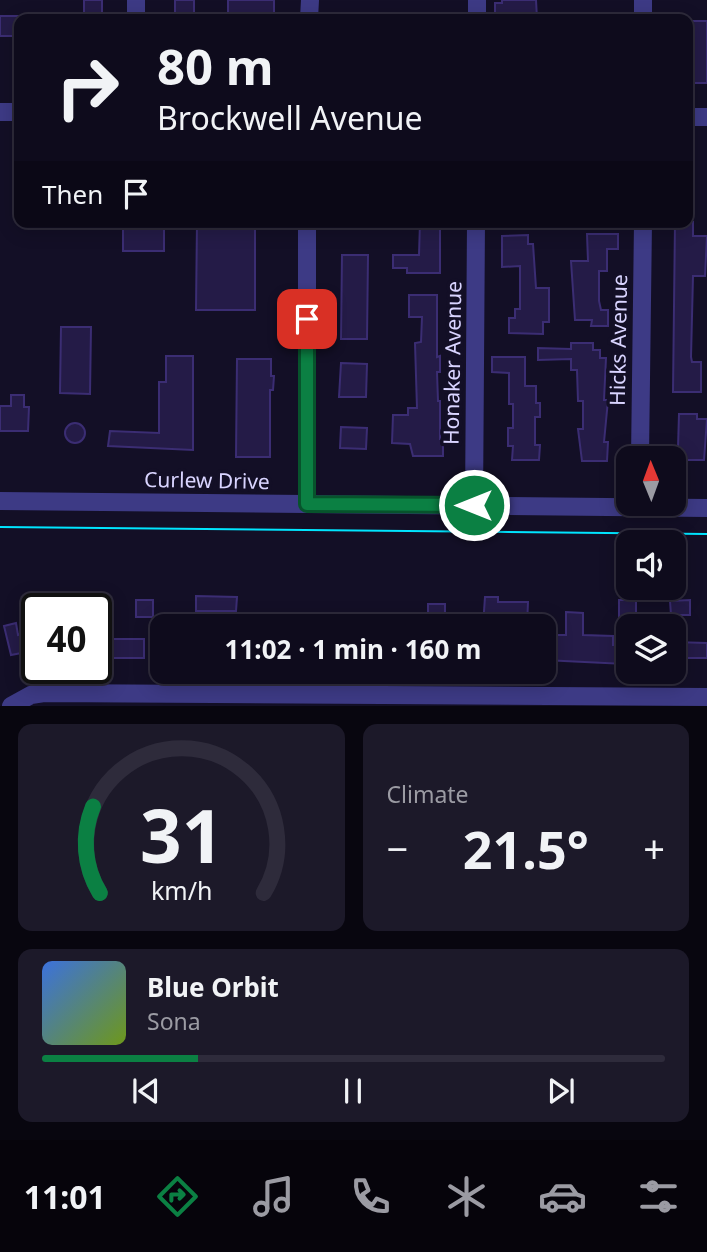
<!DOCTYPE html>
<html lang="en">
<head>
<meta charset="utf-8">
<style>
  :root { --surface:#0e0b1c; --page:#1c1929; --text:#f1f3f6; --muted:#9b9ba3; --line:#2e2b3b; --accent:#0b8043 }
  body { margin:0; font-family:"Noto Sans",sans-serif; background:var(--page); color:var(--text); height:100vh; display:flex; flex-direction:column; font-size:26px; white-space:nowrap }
  * { box-sizing:border-box; margin:0 }
  p { font-size:23px; color:var(--muted) }
  .icon { flex:none; width:38px; height:38px; fill:none; stroke:currentColor; stroke-width:2; stroke-linecap:round; stroke-linejoin:round }
  .map { position:relative; height:706px; overflow:hidden }
  .panel { display:flex; flex-direction:column; gap:18px; padding:18px; background:#08060f; flex:1 }
  .panel>* { flex:none }
  .banner { position:absolute; left:14px; top:14px; width:679px; height:214px; border-radius:14px; box-shadow:0 4px 18px #0003,0 0 0 2px var(--line); background:#0e0b1c; color:var(--text); overflow:hidden }
  .needle { width:46px; rotate:359deg }
  .controls { position:absolute; left:616px; top:446px; display:grid; gap:14px }
  .controls a { display:grid; place-items:center; width:70px; height:70px; border-radius:14px; background:var(--surface); box-shadow:0 4px 18px #0003,0 0 0 2px var(--line); font-size:35px }
  .speed { position:absolute; left:21px; top:593px; display:flex; gap:14px; font-size:35px; font-weight:700; text-align:center }
  .speed>* { display:grid; place-content:center; width:91px; height:91px; border-radius:50%; background:var(--surface); box-shadow:0 4px 18px #0003,0 0 0 2px var(--line); line-height:1 }
  .speed .limit { border:4px solid #111; border-radius:10px; background:#fff; color:#111 }
  .pin { position:absolute; display:grid; place-items:center; width:60px; height:60px; color:#fff; margin:-30px; border-radius:14px; box-shadow:0 4px 10px #0006 }
  .me { position:absolute; width:77px; margin:-38px; rotate:270deg; stroke-linejoin:round; filter:drop-shadow(0 0 5px #0008) }
  .turn { display:flex; align-items:center; gap:24px; height:147px; padding:0 28px; font-size:32px }
  .turn .icon { width:91px; height:91px; stroke-width:2.5 }
  .turn b { display:block; font-size:49px; line-height:60px }
  .then { display:flex; align-items:center; height:66px; padding:0 28px; background:#0003; gap:14px; font-size:26px }
  .big { font-size:52px; font-weight:700; line-height:1.1 }
  .panel .tile { flex:1; display:flex; flex-direction:column; justify-content:center; gap:10px; min-width:0; padding:0 24px; border-radius:14px; background:var(--page) }
  .panel .dial { align-items:center; gap:0 }
  .dial svg { height:182px; overflow:visible; fill:none; stroke:var(--line); stroke-width:7; stroke-linecap:round; text-anchor:middle }
  .dial text { fill:var(--text); stroke:none }
  .song { display:flex; align-items:center; gap:21px }
  .cover { width:84px; height:84px; border-radius:10px; background:linear-gradient(135deg,hsl(220 70% 55%),hsl(80 70% 35%)) }
  .played { height:7px; border-radius:4px; background:linear-gradient(90deg,var(--accent) 25%,var(--line) 25%) }
  .keys { display:flex; justify-content:space-around; direction:ltr }
  .heat { display:flex; justify-content:space-between; align-items:center; font-size:38px; direction:ltr }
  .panel .tiles { flex:1; display:grid; gap:18px; grid-template-columns:1fr 1fr }
  .tile:last-child { grid-column:span 2 }
  .trip { position:absolute; left:150px; top:614px; width:406px; height:70px; border-radius:14px; background:var(--surface); box-shadow:0 4px 18px #0003,0 0 0 2px var(--line); font-weight:700; line-height:70px; text-align:center }
  .dock { display:flex; height:112px; justify-content:space-around; align-items:center; background:#06040b; color:var(--muted) }
  .dock .icon { width:49px; height:49px }
  .dock .current { color:var(--accent) }
  .dock b { font-size:32px; color:var(--text) }
  .map>svg:first-child { display:block }
  .building { fill:#241b47; stroke:#3b2d73; stroke-width:2 }
  .lines { fill:none; stroke-linecap:round; stroke-linejoin:round }
  .minor { stroke:#3d3a85; stroke-width:18 }
  .tram { stroke:#00e5ff; stroke-width:2 }
  .route-casing { stroke:#07532c; stroke-width:18 }
  .route { stroke:#0b8043; stroke-width:12 }
  .labels { text-anchor:middle; dominant-baseline:central; stroke-width:7; stroke-linejoin:round; paint-order:stroke }
  .street-label { font-size:21px; fill:#d9d4ff; stroke:#130f26 }
</style>
</head>
<body>
<div class="map">
<svg width="707" height="706" viewBox="0 0 707 706">
  <rect width="100%" height="100%" fill="#130f26"/>
  <g class="building">
    <rect x="84" y="0" width="18" height="19"/>
    <rect x="175" y="0" width="19" height="19"/>
    <rect x="228" y="0" width="46" height="19"/>
    <path d="M502 0H536L537 19H524V16L495 17V3H502Z"/>
    <rect x="0" y="16" width="19" height="20"/>
    <rect x="688" y="21" width="19" height="62"/>
    <rect x="123" y="222" width="41" height="29"/>
    <path d="M197 222H255V310H196Z"/>
    <path d="M420 222H440V273H407V268H393V255H419Z"/>
    <path d="M675 222H693V236H707L705 276H693L691 357 692 362H701V392H673Z"/>
    <path d="M587 234H618V249H607V271H599V301L601 310H608V326H591L592 320H575L571 261H588Z"/>
    <path d="M528 235V244H533L536 288H549V322H543V334L509 333V318H515V309H520V266L502 267V236Z"/>
    <path d="M342 255H368L367 339H341Z"/>
    <path d="M409 295H437V357L440 356V372H437L438 401H440V439H443V456H413L410 444 392 443 393 415H408V408H417L415 343 421 342 422 317H409Z"/>
    <path d="M61 327H91L90 394 60 393Z"/>
    <path d="M571 343H593V350H600V358H606L604 400H608L604 442H608L607 461H582L578 429H583V401H578L577 370H571V359L538 360V348L571 349Z"/>
    <path d="M166 356H193V450L108 446 110 431 159 433V382H166Z"/>
    <path d="M492 357H525V386H536V403H540V417H535V445H540L539 460H512L513 446H508V428H513V404H509V373L492 372Z"/>
    <path d="M237 359H271V376H274L273 390H270V457H236Z"/>
    <path d="M341 363 367 364 366 397H339Z"/>
    <path d="M11 395H24V407H29L28 431H0V406H11Z"/>
    <path d="M679 414H697V419H707L704 460H674V448H678Z"/>
    <circle cx="75" cy="433" r="10"/>
    <path d="M341 427 367 428 366 449 340 448Z"/>
    <path d="M196 596 237 597 236 611H196Z"/>
    <path d="M485 597H498V602H528L527 626H483Z"/>
    <rect x="136" y="600" width="17" height="17"/>
    <rect x="619" y="600" width="17" height="22"/>
    <path d="M690 600V615H671L670 601Z"/>
    <rect x="428" y="604" width="17" height="17"/>
    <path d="M566 612 583 613V635L613 636V645H625V664L544 660V635H566Z"/>
    <path d="M16 623 18 635 37 631V650L11 655 4 626Z"/>
    <rect x="111" y="639" width="33" height="19"/>
    <path d="M674 642 707 643V658H674Z"/>
  </g>
  <g class="lines">
    <g class="minor">
      <path d="M136 0V19"/>
      <path d="M309 19 310 0"/>
      <path d="M477 19V0"/>
      <path d="M643 19V0"/>
      <path d="M0 112H19"/>
      <path d="M688 117H707"/>
      <path d="M307 222V504"/>
      <path d="M640 458 643 222"/>
      <path d="M0 501 707 508"/>
      <path d="M474 505 476 222"/>
      <path d="M11 706 31 695 44 693 707 697"/>
    </g>
    <path class="tram" d="M0 527 707 534"/>
  </g>
  <g class="lines">
    <defs>
      <path id="route" d="M307 319V504L474 505"/>
    </defs>
    <use href="#route" class="route-casing"/>
    <use href="#route" class="route"/>
  </g>
  <g class="labels">
    <g class="street-label">
      <text transform="translate(618 340) rotate(-89)">Hicks Avenue</text>
      <text transform="translate(452 363) rotate(-89)">Honaker Avenue</text>
      <text transform="translate(207 480) rotate(1)">Curlew Drive</text>
    </g>
  </g>
</svg>
<div class="controls">
<a><svg class="needle" viewBox="-14 -14 28 28"><path d="M0-13l5 13h-10z" fill="#e53935"/><path d="M0 13l5-13h-10z" fill="#9b9ba3"/></svg></a>
<a><svg class="icon" aria-label="sound" viewBox="0 0 24 24"><path d="M4 9h4l5-4v14l-5-4H4zM17 9q2 3 0 6"/></svg></a>
<a><svg class="icon" aria-label="layers" viewBox="0 0 24 24"><path d="M12 4l9 5-9 5-9-5zM3 14l9 5 9-5"/></svg></a>
</div>
<div class="speed"><div class="limit">40</div></div>
<div class="pin" style="left:307px;top:319px;background:#d93025"><svg class="icon" aria-label="arrive" viewBox="0 0 24 24"><path d="M6 21V4h12l-3 4 3 4H6"/></svg></div>
<svg class="me" style="left:474px;top:505px" viewBox="-20 -20 40 40"><circle r="17" fill="#0b8043" stroke="#fff" stroke-width="3"/><path d="M0-11L8 9 0 5-8 9z" fill="#fff"/></svg>
<div class="trip">11:02 · 1 min · 160 m</div>
<div class="banner">
<div class="turn"><svg class="icon" aria-label="right" viewBox="0 0 24 24"><path d="M7 20v-9h11M14 6l5 5-5 5"/></svg><div><b>80 m</b>Brockwell Avenue</div></div>
<div class="then">Then<svg class="icon" aria-label="arrive" viewBox="0 0 24 24"><path d="M6 21V4h12l-3 4 3 4H6"/></svg></div>
</div>
</div>
<section class="panel">
<div class="tiles">
<div class="tile dial"><svg viewBox="0 0 100 80">
<path d="M14 69A42 42 0 1 1 86 69"/>
<path d="M14 69A42 42 0 0 1 11 31" stroke="#0b8043"/>
<text x="50" y="56" font-size="32" font-weight="700">31</text>
<text x="50" y="72" font-size="11">km/h</text>
</svg></div>
<div class="tile"><p>Climate</p>
<div class="heat"><a>−</a><b class="big">21.5°</b><a>+</a></div>
</div>
<div class="tile">
<div class="song"><i class="cover"></i><div><b>Blue Orbit</b><p>Sona</p></div></div>
<div class="played"></div>
<div class="keys"><svg class="icon" aria-label="previous" viewBox="0 0 24 24"><path d="M18 5L8 12l10 7zM5 5v14"/></svg><svg class="icon" aria-label="pause" viewBox="0 0 24 24"><path d="M8 5v14M16 5v14"/></svg><svg class="icon" aria-label="next" viewBox="0 0 24 24"><path d="M6 5l10 7-10 7zM19 5v14"/></svg></div>
</div>
</div>
</section>
<nav class="dock">
<b>11:01</b>
<svg class="icon current" aria-label="directions" viewBox="0 0 24 24"><path d="M12 3l9 9-9 9-9-9zM9 14v-3h6M13 9l2 2-2 2"/></svg>
<svg class="icon" aria-label="music" viewBox="0 0 24 24"><path d="M9 18V5l10-2v13"/><circle cx="6" cy="18" r="3"/><circle cx="16" cy="16" r="3"/></svg>
<svg class="icon" aria-label="phone" viewBox="0 0 24 24"><path d="M5 4h4l2 5-3 2q2 4 5 5l2-3 5 2v4C11 20 4 13 5 4z"/></svg>
<svg class="icon" aria-label="climate" viewBox="0 0 24 24"><path d="M12 3v18M4 7l16 10M4 17L20 7"/></svg>
<svg class="icon" aria-label="car" viewBox="0 0 24 24"><path d="M5 17H2v-5l4-1 3-4h7l3 4 3 1v5h-3M9 17h6M6 11h13"/><circle cx="7" cy="17" r="2"/><circle cx="17" cy="17" r="2"/></svg>
<svg class="icon" aria-label="filters" viewBox="0 0 24 24"><path d="M4 7h16M4 17h16"/><circle cx="9" cy="7" r="2"/><circle cx="15" cy="17" r="2"/></svg>
</nav>
</body>
</html>
